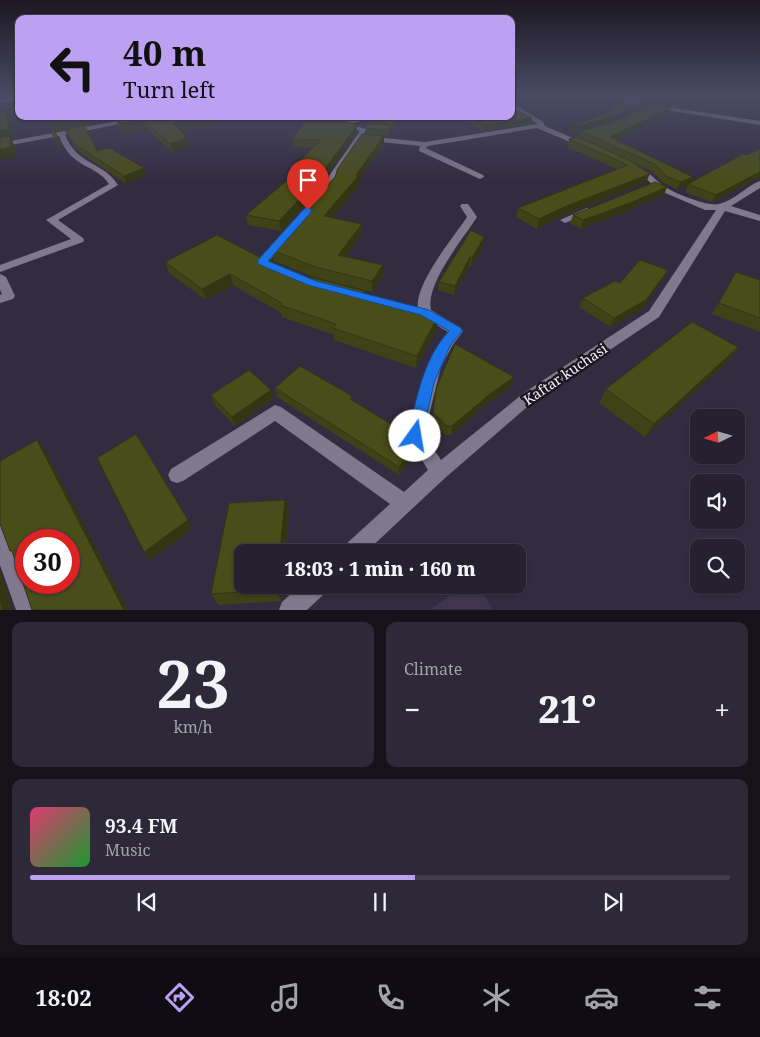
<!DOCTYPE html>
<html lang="en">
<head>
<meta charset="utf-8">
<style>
  :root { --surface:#262130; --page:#2e2938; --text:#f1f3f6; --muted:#a4a3ab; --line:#423e4c; --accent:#bca0f2 }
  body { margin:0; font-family:"Noto Serif",serif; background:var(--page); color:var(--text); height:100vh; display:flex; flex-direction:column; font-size:19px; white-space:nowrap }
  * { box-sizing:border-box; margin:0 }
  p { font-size:16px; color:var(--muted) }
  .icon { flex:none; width:28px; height:28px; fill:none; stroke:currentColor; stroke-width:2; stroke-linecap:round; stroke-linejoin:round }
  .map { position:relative; height:610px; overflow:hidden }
  .side { display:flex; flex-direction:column; gap:12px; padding:12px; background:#15121a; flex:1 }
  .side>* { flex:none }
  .top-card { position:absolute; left:15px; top:15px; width:500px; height:105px; border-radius:10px; box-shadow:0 1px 4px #0004,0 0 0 1px var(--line); background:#bca0f2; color:#111; overflow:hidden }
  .needle { width:32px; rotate:265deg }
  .controls { position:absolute; left:690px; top:409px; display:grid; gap:10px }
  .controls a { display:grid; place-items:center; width:55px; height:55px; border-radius:10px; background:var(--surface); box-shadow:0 1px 4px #0004,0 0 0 1px var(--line); font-size:25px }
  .speed { position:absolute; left:15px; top:529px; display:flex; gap:10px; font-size:25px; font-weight:700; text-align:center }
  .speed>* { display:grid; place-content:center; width:65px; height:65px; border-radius:50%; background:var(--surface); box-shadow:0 1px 4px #0004,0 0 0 1px var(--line); line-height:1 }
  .speed .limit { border:8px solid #d22; background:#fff; color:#111 }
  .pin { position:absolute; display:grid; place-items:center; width:42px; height:42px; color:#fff; margin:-51px -21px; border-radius:50% 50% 50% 0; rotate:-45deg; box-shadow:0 0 5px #0007 }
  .pin .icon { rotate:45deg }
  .me { position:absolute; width:55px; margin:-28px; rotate:13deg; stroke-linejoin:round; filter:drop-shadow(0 0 4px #0008) }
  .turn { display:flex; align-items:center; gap:18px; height:105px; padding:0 25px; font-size:22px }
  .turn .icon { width:65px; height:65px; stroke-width:2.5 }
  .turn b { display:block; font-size:35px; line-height:42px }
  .big { font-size:38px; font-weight:800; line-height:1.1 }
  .side .tile { flex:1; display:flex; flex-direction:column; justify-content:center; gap:8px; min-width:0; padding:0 18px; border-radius:10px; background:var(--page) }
  .side .dial { align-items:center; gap:0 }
  .dial b { font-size:65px; line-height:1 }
  .song { display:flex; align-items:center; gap:15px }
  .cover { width:60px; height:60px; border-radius:8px; background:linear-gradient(135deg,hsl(340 70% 55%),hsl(130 70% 35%)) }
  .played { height:5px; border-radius:2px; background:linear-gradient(90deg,var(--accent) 55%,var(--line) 55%) }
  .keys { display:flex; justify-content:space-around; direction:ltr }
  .heat { display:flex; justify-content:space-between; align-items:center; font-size:28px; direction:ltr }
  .side .tiles { flex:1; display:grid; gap:12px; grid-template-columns:1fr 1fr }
  .tile:last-child { grid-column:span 2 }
  .trip { position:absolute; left:234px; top:544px; width:292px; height:50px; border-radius:10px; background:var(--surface); box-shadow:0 1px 4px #0004,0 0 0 1px var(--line); font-weight:800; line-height:50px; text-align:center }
  .tab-bar { display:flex; height:80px; justify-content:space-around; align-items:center; background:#0f0d13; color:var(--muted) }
  .tab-bar .icon { width:35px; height:35px }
  .tab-bar .selected { color:var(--accent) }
  .tab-bar b { font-size:22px; color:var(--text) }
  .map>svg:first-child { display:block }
  .built { fill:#3f354f }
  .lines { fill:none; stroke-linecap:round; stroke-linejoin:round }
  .minor { fill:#80798e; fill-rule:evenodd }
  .wall { fill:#3e4216 }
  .shaded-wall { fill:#323612 }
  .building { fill:#484d1a; stroke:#323612; fill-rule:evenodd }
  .route { fill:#1a73e8; stroke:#114b97 }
  .labels { text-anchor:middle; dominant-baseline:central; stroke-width:5; stroke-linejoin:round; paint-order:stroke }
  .street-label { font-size:14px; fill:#f4effd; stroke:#19161f }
</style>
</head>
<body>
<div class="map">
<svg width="760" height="610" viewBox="0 0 760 610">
  <rect width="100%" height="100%" fill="#332c40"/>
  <path class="built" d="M464 585H476L493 609H431Z"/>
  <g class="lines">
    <g class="minor">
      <path d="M19 96V100L0 103V99Z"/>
      <path d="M511 102 543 122 545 126 589 145 582 147 537 128 428 146 426 148 483 175 484 177 480 179 419 151 420 146 361 140C349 158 338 180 325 195H319L318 193 327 182 329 176 360 131 338 125H324L311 116C321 116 327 123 338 122 352 122 367 116 382 116L349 124 366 129 363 136 425 142 538 124 511 107Z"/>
      <path d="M655 105 760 121V125L653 108Z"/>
      <path d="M144 116H159L65 135C78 166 104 162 118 185L58 220 83 238 84 240 83 242 0 272V265L71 239 46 220 109 184C95 163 72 170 59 136L0 147V143Z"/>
      <path d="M632 167C645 166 652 177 661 184 670 192 708 207 719 204 734 201 746 186 760 181V188L731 206 760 215V221L725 211 659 317 535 400 445 478 366 552H342L345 545 390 504 275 421 183 481 177 483 171 481 168 475 171 469 275 405 281 407 404 492 428 470 407 436 427 367 448 332 420 315C407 292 454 237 467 217L460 206 462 204H468L477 217C463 239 425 284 431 310L461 328 463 331 452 346 441 367 424 435 441 460 525 392 649 311 716 210H705L656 189 645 177 632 171Z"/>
      <path d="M587 208 592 211 590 213 565 223 560 220Z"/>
      <path d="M304 211 307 212V216L269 261 278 266 276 268C270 270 260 267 256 262L258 260 301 212Z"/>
      <path d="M0 274 6 277 15 296 13 299 0 303V295L2 294 0 290Z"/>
      <path d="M0 526 7 529 38 610H16L0 565Z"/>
      <path d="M301 585H328L325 593 307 610H279L282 602Z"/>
    </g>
  </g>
  <g class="wall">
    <path d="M669 114 616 140 690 183 760 149V177L712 202 685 192 688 184 677 189 663 183 652 171 634 163 646 182 561 216 537 229 516 217 518 208 617 169 567 147 569 139 578 137 580 131Z"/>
    <path d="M47 116 254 117 181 131 187 137 190 146 173 153 147 129 123 133 118 126 116 119 55 131 63 148 59 149Z"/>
    <path d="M370 116H419L399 121 389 137 384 136V144L359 179V185L332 218 362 224V234L345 257 383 276 372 292 317 278 274 261 272 250 294 228 293 223 335 177 366 134V128L378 125 370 121Z"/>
    <path d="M457 116H511L531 124 483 131Z"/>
    <path d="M85 126 97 151 146 175 126 184 78 151 68 136 65 130Z"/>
    <path d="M357 132 327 175 325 181 281 231 248 225 246 215 288 180 287 175 313 148 293 147 292 139Z"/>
    <path d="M664 195 627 211 581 229 570 223 573 215Z"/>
    <path d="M483 246 471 267 469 266 454 295 438 290 439 282Z"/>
    <path d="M263 259 306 276 365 295 438 316 437 328 416 368 334 340V335L282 317 281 313 233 285 206 300 169 273 165 262Z"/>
    <path d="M668 270 663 279 642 309 610 327 579 307 583 298 620 283Z"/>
    <path d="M736 272 760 280V332L712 314Z"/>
    <path d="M738 347 728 361 645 437 599 403 606 389Z"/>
    <path d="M511 387 488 403 451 435H445L432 422 436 389Z"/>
    <path d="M275 388 352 396V401L415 453 399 475 277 397Z"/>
    <path d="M271 390 273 399 235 426 214 404 211 395Z"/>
    <path d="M285 500 289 512 285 552H242V585H282L281 601 218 605 211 594 229 503Z"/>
  </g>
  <g class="shaded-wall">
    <path d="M645 101 644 105 606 122 566 133 568 128Z"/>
    <path d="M671 108 669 114 608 144 610 137Z"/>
    <path d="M6 111 11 120 13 139H11L15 146 16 157 0 160V131Z"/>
    <path d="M82 116H133L115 117 116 119 53 131 49 122Z"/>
    <path d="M210 116H254V117L175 132 173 123Z"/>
    <path d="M398 116H419L399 121 389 137V130Z"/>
    <path d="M532 118 531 124 483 131 484 125Z"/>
    <path d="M144 120 147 129 123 133 120 124Z"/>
    <path d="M357 125V132L327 175 325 181 281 231 279 221 327 166Z"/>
    <path d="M384 136V144L359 179V185L325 227 324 216 356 175Z"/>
    <path d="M187 137 190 146 173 153 170 144Z"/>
    <path d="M58 138 63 148 59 149 54 139Z"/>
    <path d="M144 168 146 175 126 184 124 176Z"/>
    <path d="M760 172V177L712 202 716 195Z"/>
    <path d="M650 174 646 182 561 216 537 229 539 219 564 207Z"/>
    <path d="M693 177 689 184 677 189 680 182Z"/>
    <path d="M667 187 664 195 627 211 581 229 583 220Z"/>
    <path d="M362 224V234L339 266 338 255Z"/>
    <path d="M484 237 483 246 471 267 472 258Z"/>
    <path d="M470 257 469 266 454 295 455 286Z"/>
    <path d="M383 265V276L372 292V281Z"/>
    <path d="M668 270 663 279 642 309 610 327 614 318Z"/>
    <path d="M230 274 233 285 206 300 202 289Z"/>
    <path d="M438 316 437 328 416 368 417 356Z"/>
    <path d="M738 347 728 361 645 437 654 424Z"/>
    <path d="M514 377 511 387 488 403 451 435 452 426 490 394Z"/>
    <path d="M271 390 273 399 235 426 232 417Z"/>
    <path d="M37 440 45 450 128 610H124Z"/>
    <path d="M416 444 415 453 399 475V467Z"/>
    <path d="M285 500 289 512 285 552H280Z"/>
    <path d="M188 520 193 528 150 560 144 552Z"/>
    <path d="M0 571 9 596 13 610H3L0 598Z"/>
    <path d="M277 585H282L281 601 276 590Z"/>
  </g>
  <g class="building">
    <path d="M628 98 645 101 608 118 568 128 613 110 609 109Z"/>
    <path d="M652 105 671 108 610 137 693 177 680 182 666 176 655 164 580 131 614 122Z"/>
    <path d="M511 108 532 118 484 125 469 116H511Z"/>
    <path d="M6 111 9 129 0 131V112Z"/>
    <path d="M47 116H82L49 122Z"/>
    <path d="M121 116H210L173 123 187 137 170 144 144 120 120 124 115 117Z"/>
    <path d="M373 116H398L389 130 366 128 367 124 391 125Z"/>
    <path d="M306 121 348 122 357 125 327 166 325 172 279 221 246 215 292 176 287 175 320 140 292 139Z"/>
    <path d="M85 126 89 133H86L90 136 97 151 110 148 144 168 124 176 75 144 65 130Z"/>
    <path d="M51 129H54L58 138 54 139Z"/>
    <path d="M362 134 384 136 356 175H359L324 216 362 224 338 255 383 265 372 281 315 267 272 250 297 224 293 223 335 177 338 168Z"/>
    <path d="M10 136 11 147 0 149V138Z"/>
    <path d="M577 137 601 147 632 162 650 174 564 207 539 219 518 208 628 165 569 139Z"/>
    <path d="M760 149V172L716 195 688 184 743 154 747 155Z"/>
    <path d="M655 182 667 187 630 203 583 220 573 215Z"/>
    <path d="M471 230 484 237 472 258 470 257 455 286 439 282Z"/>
    <path d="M217 235 263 259 264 258 306 276 365 291 363 294 438 316 417 356 333 328 336 324 280 305 282 303 230 274 202 289 165 262Z"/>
    <path d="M640 260 668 270 646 300 614 318 583 298 615 281 620 283Z"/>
    <path d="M736 272 760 280V318L719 303Z"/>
    <path d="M692 322 738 347 654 424 606 389Z"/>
    <path d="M455 344 514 377 490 394 452 426H447L433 413 436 389Z"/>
    <path d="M300 366 352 396 350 399 412 437 416 444 399 467 275 388Z"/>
    <path d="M249 370 271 390 232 417 211 395Z"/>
    <path d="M136 434 188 520 144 552 97 458Z"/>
    <path d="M37 440 124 610H32L12 551H10L0 524V461ZM26 540H69V582H26Z"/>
    <path d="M285 500 280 552H242V585H277L276 590 211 594 229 503Z"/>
    <path d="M0 598 3 610H0Z"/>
  </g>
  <linearGradient id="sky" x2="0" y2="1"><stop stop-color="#1c1823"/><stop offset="0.53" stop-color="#4a4b64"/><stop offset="1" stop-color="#4a4b64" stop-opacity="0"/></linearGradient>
  <rect width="760" height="182" fill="url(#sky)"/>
  <path class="route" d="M308 207 312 210 311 212 268 261 316 281 429 310 461 328 462 331 450 346 434 383 421 441 415 443 410 441 408 436C416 400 423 359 449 331L421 315 308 285 258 264V260L305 208Z"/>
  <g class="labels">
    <g class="street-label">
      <text transform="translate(565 374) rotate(-34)">Kaftar kuchasi</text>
    </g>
  </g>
</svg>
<div class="controls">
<a><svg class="needle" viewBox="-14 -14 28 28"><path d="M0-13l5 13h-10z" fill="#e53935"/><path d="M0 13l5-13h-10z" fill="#a4a3ab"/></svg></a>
<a><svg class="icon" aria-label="sound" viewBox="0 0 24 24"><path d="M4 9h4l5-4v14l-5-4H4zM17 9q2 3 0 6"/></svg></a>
<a><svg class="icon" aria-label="search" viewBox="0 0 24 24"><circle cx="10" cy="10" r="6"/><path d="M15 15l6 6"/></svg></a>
</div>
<div class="speed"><div class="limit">30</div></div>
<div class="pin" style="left:308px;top:210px;background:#d93025"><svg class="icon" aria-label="arrive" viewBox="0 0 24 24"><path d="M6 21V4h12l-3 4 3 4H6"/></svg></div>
<svg class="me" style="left:415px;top:436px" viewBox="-20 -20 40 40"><circle r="19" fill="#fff"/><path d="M0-13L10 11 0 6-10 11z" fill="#1a73e8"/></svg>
<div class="trip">18:03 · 1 min · 160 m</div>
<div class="top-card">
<div class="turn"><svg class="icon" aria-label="left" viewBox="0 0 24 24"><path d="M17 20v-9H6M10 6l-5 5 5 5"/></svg><div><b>40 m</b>Turn left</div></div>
</div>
</div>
<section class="side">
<div class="tiles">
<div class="tile dial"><b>23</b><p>km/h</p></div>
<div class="tile"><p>Climate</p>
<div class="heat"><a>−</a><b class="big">21°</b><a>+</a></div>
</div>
<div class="tile">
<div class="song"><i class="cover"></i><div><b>93.4 FM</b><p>Music</p></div></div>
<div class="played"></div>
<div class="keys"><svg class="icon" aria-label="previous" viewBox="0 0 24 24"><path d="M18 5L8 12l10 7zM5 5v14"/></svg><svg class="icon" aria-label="pause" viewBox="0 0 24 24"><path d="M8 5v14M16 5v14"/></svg><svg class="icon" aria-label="next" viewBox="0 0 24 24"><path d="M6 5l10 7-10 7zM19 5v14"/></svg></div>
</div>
</div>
</section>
<nav class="tab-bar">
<b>18:02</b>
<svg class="icon selected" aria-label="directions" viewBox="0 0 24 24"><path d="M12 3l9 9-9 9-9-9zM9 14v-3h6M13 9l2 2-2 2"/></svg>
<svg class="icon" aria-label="music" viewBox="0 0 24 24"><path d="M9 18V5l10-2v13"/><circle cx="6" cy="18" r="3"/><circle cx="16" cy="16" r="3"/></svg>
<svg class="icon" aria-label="phone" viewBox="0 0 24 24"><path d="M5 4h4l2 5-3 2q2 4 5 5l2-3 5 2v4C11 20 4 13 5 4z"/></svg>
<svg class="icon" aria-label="climate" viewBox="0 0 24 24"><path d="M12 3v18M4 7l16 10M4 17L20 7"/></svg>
<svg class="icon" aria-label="car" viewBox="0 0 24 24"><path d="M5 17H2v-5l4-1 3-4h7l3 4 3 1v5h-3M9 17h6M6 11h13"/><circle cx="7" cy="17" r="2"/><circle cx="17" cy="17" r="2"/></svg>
<svg class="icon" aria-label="filters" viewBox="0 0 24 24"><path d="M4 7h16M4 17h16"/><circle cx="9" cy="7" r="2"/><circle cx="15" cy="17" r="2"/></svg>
</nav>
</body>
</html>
